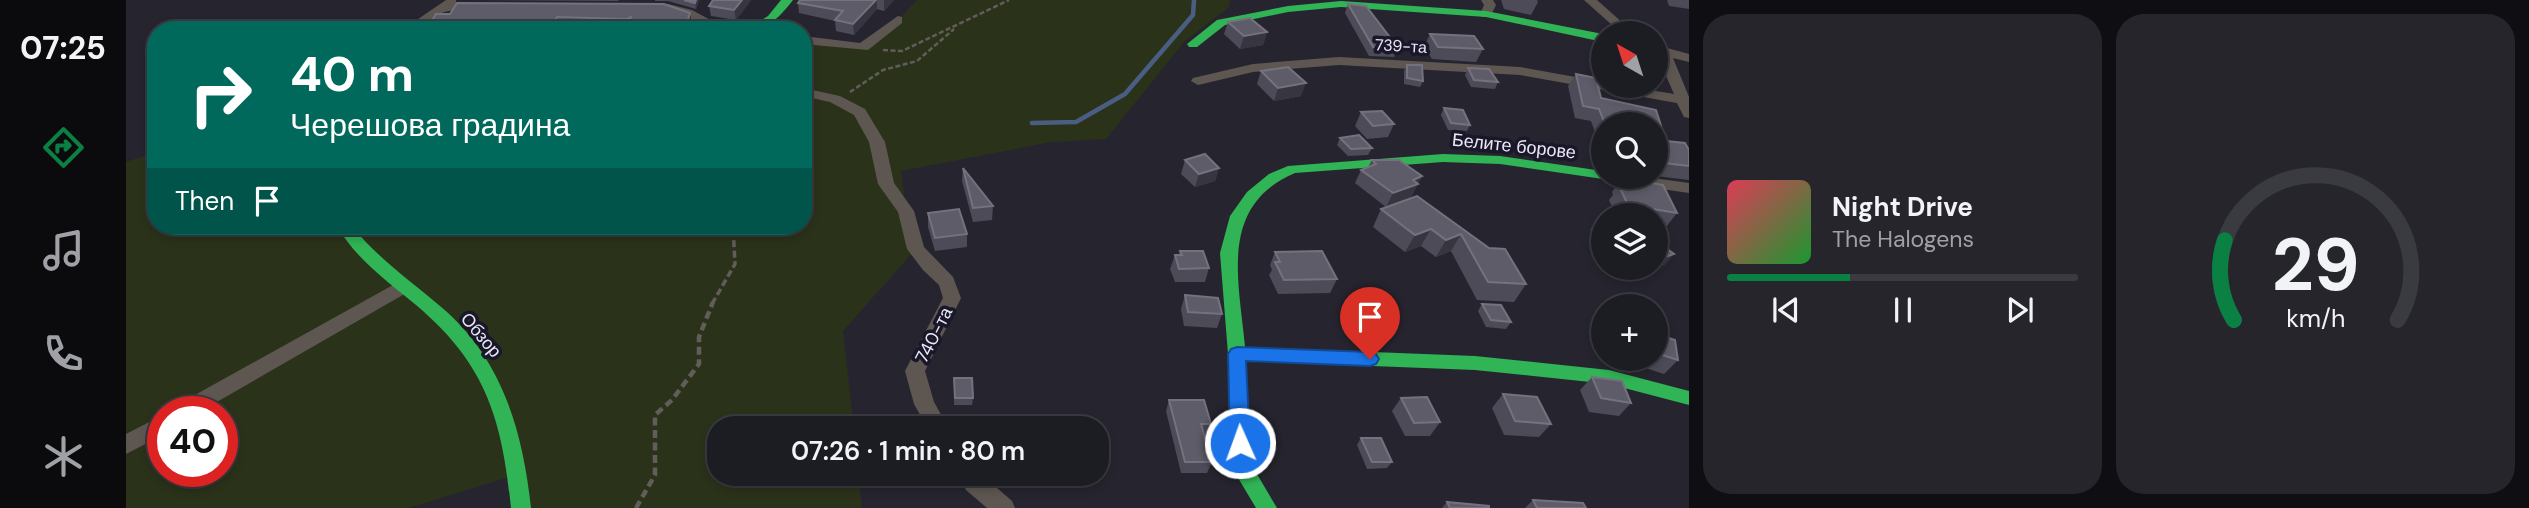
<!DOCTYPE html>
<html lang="en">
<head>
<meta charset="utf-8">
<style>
  :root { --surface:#1c1c23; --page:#25252b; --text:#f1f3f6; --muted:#a0a1a6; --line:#3a3a41; --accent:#0b8043 }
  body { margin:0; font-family:"DM Sans",sans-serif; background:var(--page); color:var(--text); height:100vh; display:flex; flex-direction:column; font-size:26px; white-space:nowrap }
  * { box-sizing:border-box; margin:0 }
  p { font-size:23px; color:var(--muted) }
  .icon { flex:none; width:38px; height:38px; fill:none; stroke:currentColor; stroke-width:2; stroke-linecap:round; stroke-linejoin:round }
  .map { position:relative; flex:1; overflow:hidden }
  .sheet { display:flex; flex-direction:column; gap:14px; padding:14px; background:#0f0f13; width:840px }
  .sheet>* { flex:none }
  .guide { position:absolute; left:21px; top:21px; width:665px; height:214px; border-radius:28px; box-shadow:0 4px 10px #0003,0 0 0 2px var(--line); background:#00695c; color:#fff; overflow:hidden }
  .needle { width:46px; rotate:321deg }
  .fabs { position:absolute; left:1465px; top:21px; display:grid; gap:14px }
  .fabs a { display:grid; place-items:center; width:77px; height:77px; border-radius:50%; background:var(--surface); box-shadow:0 4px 10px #0003,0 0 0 2px var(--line); font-size:35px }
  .speed { position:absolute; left:21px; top:396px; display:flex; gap:14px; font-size:35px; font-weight:700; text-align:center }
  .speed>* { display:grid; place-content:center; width:91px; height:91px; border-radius:50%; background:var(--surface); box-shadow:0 4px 10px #0003,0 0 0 2px var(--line); line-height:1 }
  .speed .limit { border:10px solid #d22; background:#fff; color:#111 }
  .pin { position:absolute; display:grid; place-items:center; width:60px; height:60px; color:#fff; margin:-72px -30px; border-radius:50% 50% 50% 0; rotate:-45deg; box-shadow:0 0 7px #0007 }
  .pin .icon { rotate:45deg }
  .me { position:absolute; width:77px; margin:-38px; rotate:358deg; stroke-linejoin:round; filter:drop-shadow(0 0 5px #0008) }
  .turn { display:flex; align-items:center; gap:24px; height:147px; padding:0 28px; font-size:32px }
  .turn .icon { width:91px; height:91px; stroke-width:2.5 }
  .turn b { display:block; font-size:49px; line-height:60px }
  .then { display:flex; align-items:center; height:66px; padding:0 28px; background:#0003; gap:14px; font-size:26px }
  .sheet .tile { flex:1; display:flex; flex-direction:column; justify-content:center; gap:10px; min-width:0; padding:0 24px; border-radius:28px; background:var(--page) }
  .sheet .dial { align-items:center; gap:0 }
  .dial svg { height:182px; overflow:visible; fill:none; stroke:var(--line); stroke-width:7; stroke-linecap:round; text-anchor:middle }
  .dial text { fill:var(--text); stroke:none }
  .song { display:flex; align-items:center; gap:21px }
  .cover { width:84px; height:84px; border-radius:10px; background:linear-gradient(135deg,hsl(350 70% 55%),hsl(130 70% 35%)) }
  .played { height:7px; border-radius:4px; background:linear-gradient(90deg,var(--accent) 35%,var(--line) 35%) }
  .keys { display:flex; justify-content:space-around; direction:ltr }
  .sheet .tiles { flex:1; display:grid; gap:14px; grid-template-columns:repeat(2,1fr) }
  .trip { position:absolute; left:581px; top:416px; width:402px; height:70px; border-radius:28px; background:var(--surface); box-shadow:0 4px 10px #0003,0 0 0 2px var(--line); font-weight:600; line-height:70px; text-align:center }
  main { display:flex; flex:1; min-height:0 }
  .menu { display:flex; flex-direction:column; width:126px; justify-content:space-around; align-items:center; background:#0b0b0e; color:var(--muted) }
  .menu .icon { width:49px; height:49px }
  .menu .selected { color:var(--accent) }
  .menu b { font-size:32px; color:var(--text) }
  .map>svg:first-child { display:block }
  .green { fill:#2b321a; fill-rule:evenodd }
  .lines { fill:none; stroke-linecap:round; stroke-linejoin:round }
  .stream { stroke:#495e82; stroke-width:4.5 }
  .path-far2 { stroke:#625d5b; stroke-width:2.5; stroke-dasharray:5 2.5; stroke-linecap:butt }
  .path-far1 { stroke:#625d5b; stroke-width:3.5; stroke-dasharray:7 3.5; stroke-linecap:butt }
  .path { stroke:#625d5b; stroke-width:4.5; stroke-dasharray:8 4.5; stroke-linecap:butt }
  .street { fill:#5e5751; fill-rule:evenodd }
  .fast { fill:#30b455; fill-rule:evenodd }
  .wall { fill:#4c4b57 }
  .shaded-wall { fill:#363540 }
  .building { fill:#5d5c68; stroke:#73727e; stroke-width:2 }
  .route { fill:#1a73e8; stroke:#114b97; stroke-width:2 }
  .labels { text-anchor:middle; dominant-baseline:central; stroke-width:7; stroke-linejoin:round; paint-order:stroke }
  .far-street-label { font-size:16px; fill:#e9e8f5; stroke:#191729 }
  .street-label { font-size:18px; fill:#e9e8f5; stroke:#191729 }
</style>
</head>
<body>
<main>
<nav class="menu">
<b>07:25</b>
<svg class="icon selected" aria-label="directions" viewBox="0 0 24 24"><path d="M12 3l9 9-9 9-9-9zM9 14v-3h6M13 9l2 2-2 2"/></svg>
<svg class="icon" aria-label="music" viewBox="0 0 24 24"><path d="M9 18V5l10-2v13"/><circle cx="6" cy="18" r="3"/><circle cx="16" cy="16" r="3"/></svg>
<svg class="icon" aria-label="phone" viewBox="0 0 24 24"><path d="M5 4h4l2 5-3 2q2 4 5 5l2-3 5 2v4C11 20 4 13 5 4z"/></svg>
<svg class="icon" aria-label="climate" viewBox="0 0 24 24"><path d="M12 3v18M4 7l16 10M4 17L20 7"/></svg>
</nav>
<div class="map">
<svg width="1563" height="508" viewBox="0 0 1563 508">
  <rect width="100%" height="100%" fill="#26252f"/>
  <path class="green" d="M791 0H1104L1103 7 1058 42 980 139 925 142 775 171 780 211 790 249 717 331 728 429H593V474H732L736 508H395L393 474 282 508H0V162L30 152V226H677V40L737 47 772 20ZM37 411H96V471H37Z"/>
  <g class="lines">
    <path class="stream" d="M906 123 950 122 999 94 1067 15 1068 0"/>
    <g class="path-far2">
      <path d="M757 50 776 51 883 0"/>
      <path d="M724 92 757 70 791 61 828 29"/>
      <path d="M677 126 682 124"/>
    </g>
    <path class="path-far1" d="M586 304 609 264 607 226"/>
    <path class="path" d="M510 508 529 475V415L546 400 573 364V337L587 302"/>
    <g class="street">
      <path d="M320 0H330V3H350L356 7C347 14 334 9 323 11 304 14 301 30 276 30Z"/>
      <path d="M1355 0H1367L1370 5 1364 17H1356L1354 14 1358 5Z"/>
      <path d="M1458 0H1471L1508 33H1495Z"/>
      <path d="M542 4 566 10 603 30C580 30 561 16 538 11V5Z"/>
      <path d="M772 16 776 17V23L742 50 677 44V36L734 43Z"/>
      <path d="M1530 45 1563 54V62L1547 58 1563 97V118L1558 117 1551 103 1394 75 1213 65 1127 72 1072 85 1065 81 1067 78 1127 64 1213 57 1394 67 1477 82V86H1500L1548 94 1530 53Z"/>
      <path d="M677 88 714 96 739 109 759 142 768 183 788 211 798 247 827 277 835 298 799 371 808 402 823 429H802L788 404 779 371 817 298 813 285 797 270 781 249 772 212 752 184 743 142 728 115 704 102 677 96Z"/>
      <path d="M1479 177H1520L1563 183V193L1487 182Z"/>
      <path d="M276 280 282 282 285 287 282 292 75 411H48L51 405Z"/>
      <path d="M37 415V435L0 454V434Z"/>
      <path d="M832 474H855L886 501 889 508H861L840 490Z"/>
    </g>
    <g class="fast">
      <path d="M655 0H667C653 18 642 30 619 30L642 16Z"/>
      <path d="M1215 1 1360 11 1477 34V42L1360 17 1215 7 1162 12 1099 25 1071 47H1063L1061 44 1091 20 1162 6Z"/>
      <path d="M1317 154 1374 156 1477 171V177H1483L1477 179 1374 164 1317 162 1169 173C1092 206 1113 280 1119 347L1349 356 1483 370 1563 391V405L1483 384 1349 370 1120 361 1125 464 1151 508H1130L1105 466 1102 354 1094 253 1104 216 1121 192 1143 174 1162 166Z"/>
      <path d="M211 226H226C253 260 288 283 321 312 378 364 397 434 405 508H385C376 419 360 364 290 305 262 282 229 258 211 226Z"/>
    </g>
  </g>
  <g class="wall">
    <path d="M358 0H493L492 1Z"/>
    <path d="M529 0H573L570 9 542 1H529Z"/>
    <path d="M587 0H625L610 20 585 16 583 6Z"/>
    <path d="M674 0H768L758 11 751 9 728 35 710 31 709 21 673 13 672 3Z"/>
    <path d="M1375 0H1411L1412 2 1405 15 1378 9Z"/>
    <path d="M1541 0H1563V9L1543 6Z"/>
    <path d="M331 3 566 23 500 30 434 28 433 30H279L302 27 324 14Z"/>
    <path d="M1222 4 1272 48 1268 57 1243 56 1219 13Z"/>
    <path d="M1102 22 1141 32 1137 45 1114 49 1098 34Z"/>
    <path d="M1304 34 1357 49 1350 62 1306 59 1298 47Z"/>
    <path d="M1281 65 1297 81 1294 87 1278 84V71Z"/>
    <path d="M1342 68 1372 82 1369 89 1345 87 1339 75Z"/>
    <path d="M1135 71 1175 96 1148 101 1131 84Z"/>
    <path d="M1450 74 1470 78 1475 98 1530 110 1540 141 1559 143 1563 150V180L1530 176V124H1477V155L1465 121 1449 118 1442 86Z"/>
    <path d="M1318 108 1344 125 1341 131 1322 130 1315 115Z"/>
    <path d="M1235 112 1268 124 1262 137 1241 139 1229 126Z"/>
    <path d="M1214 138 1246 148 1242 155 1222 156 1211 145Z"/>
    <path d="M1059 160 1093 168 1089 181 1069 187 1055 174Z"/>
    <path d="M1246 160 1296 176 1285 197 1260 207 1229 183 1235 170 1242 167Z"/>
    <path d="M837 168 867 206 866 220 847 222 836 181Z"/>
    <path d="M1496 178 1551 213 1540 227 1530 225V215H1485L1488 211 1483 200 1487 195 1486 192Z"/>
    <path d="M1291 196 1400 284 1388 302 1351 300 1325 251 1310 257 1295 246 1279 252 1247 227 1255 209Z"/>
    <path d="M802 213 841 234V247L809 251 802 227Z"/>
    <path d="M1471 220 1477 221V240L1464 230Z"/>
    <path d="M1054 251 1083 268 1079 282H1049L1044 269 1049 255H1053Z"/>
    <path d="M1149 252 1211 279 1204 293 1152 294 1143 275 1146 270 1144 265Z"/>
    <path d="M1477 254V263L1473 260Z"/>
    <path d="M1483 268H1529L1514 272 1510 269 1491 274Z"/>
    <path d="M1059 295 1096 314 1091 328 1058 326 1055 309Z"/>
    <path d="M1356 304 1385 322 1380 329 1360 327 1352 311Z"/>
    <path d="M1530 334 1552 360 1538 374 1504 363V359H1530Z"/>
    <path d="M1466 377 1505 403 1493 416 1463 412 1454 390Z"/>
    <path d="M828 378 847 398 846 405H828Z"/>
    <path d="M1377 394 1425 424 1413 437 1378 435 1366 408Z"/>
    <path d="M1275 398 1314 422 1304 436H1279L1266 411Z"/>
    <path d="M1043 400 1085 424 1080 435H1078L1086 462 1081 473H1055L1040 411Z"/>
    <path d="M1235 438 1266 462 1261 468 1241 469 1231 445Z"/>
    <path d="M1407 500 1460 508H1399Z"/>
    <path d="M1321 502 1363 508H1316Z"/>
  </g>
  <g class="shaded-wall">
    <path d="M570 0H573L570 9 569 3Z"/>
    <path d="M616 0H625L610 20 608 10Z"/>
    <path d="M750 0H751V9L728 35 727 24Z"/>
    <path d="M758 0H768L758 11Z"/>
    <path d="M564 13 566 23 564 30H559Z"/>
    <path d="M431 17 434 28 433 30H427L426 26Z"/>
    <path d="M1141 32 1137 45 1114 49 1118 36Z"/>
    <path d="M1180 83 1175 96 1148 101 1152 88Z"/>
    <path d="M1093 168 1089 181 1069 187 1073 174Z"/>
    <path d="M1296 176 1285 197 1260 207 1267 193 1287 180Z"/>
    <path d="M1305 229 1295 246 1279 252 1289 235Z"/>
    <path d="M1335 234 1325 251 1310 257 1320 240Z"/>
    <path d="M1548 254 1539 265 1530 268V260Z"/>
    <path d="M1497 268H1511L1510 269 1491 274Z"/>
    <path d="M1517 268H1529L1514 272Z"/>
  </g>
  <g class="building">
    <path d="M558 0H570L569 3Z"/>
    <path d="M587 0H616L608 10 583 6Z"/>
    <path d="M674 0H750L727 24 709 20 717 11 672 3Z"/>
    <path d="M331 3 538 4 564 13 559 30H500L505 17 501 19 431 17 426 26H368L366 30H279L302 27 310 14H324Z"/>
    <path d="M1222 4 1240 6 1272 48 1247 47Z"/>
    <path d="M1124 18 1141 32 1118 36 1102 22Z"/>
    <path d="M1304 34 1348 36 1357 49 1312 47Z"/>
    <path d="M1281 65H1296L1297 81 1281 78Z"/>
    <path d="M1162 67 1180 83 1152 88 1135 71Z"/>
    <path d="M1342 68 1363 69 1372 82 1348 80Z"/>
    <path d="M1450 74 1470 78 1475 98 1530 110 1540 141 1559 143 1563 150V166L1530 162V124H1479L1473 109 1457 106Z"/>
    <path d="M1318 108 1337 110 1344 125 1325 123Z"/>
    <path d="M1256 111 1268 124 1247 126 1235 112Z"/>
    <path d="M1233 135 1246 148 1225 149 1214 138Z"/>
    <path d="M1079 154 1093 168 1073 174 1059 160Z"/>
    <path d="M1246 160H1273L1296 176 1287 180 1292 184 1267 193 1235 170 1250 164Z"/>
    <path d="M837 168 867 206 847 208Z"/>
    <path d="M1496 178 1537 185 1551 213 1502 205 1493 186 1500 188Z"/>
    <path d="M1291 196 1363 248 1379 249 1400 284 1362 282 1335 234 1320 240 1305 229 1289 235 1255 209Z"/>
    <path d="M833 209 841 234 809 238 802 213Z"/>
    <path d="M1530 241 1548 254 1530 260Z"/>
    <path d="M1054 251H1077L1083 268 1053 269 1049 255H1056Z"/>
    <path d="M1196 251 1211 279 1158 280 1149 262H1154L1149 252Z"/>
    <path d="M1059 295 1092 298 1096 314 1062 312Z"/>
    <path d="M1356 304 1375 305 1385 322 1365 320Z"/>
    <path d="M1530 334 1549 340 1552 360 1530 353Z"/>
    <path d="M1466 377 1496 381 1505 403 1475 398Z"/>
    <path d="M828 378H846L847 398H829Z"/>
    <path d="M1377 394 1411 397 1425 424 1389 421Z"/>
    <path d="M1301 397 1314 422 1288 423 1275 398Z"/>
    <path d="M1043 400H1078L1085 424H1075L1086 462H1059Z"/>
    <path d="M1235 438H1255L1266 462H1246Z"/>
    <path d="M1407 500 1457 503 1460 508H1411Z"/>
    <path d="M1321 502 1363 506V508H1324Z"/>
  </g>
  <path class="route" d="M1111 347 1244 352 1250 354 1253 359 1250 364 1244 366 1120 361 1124 443 1121 449 1114 452 1107 449 1104 443 1102 354 1105 349Z"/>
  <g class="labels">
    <g class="far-street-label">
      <text transform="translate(1275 46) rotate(3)">739-та</text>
    </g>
    <g class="street-label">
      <text transform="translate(1388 146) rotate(6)">Белите борове</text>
      <text transform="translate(355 335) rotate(50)">Обзор</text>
      <text transform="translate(808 335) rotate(-63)">740-та</text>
    </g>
  </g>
</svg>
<div class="fabs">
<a><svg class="needle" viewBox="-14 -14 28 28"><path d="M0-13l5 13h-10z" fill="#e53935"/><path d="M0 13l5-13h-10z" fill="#a0a1a6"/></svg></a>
<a><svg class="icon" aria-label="search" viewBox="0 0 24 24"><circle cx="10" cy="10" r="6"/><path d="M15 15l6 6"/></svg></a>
<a><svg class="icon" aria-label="layers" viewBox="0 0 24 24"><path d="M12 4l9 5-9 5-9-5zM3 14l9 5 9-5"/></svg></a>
<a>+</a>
</div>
<div class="speed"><div class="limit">40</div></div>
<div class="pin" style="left:1244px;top:359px;background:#d93025"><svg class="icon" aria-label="arrive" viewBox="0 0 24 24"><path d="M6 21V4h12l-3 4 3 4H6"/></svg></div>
<svg class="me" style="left:1114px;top:443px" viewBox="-20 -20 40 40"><circle r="17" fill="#1a73e8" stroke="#fff" stroke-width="3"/><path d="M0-11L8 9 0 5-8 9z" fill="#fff"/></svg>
<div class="trip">07:26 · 1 min · 80 m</div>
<div class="guide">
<div class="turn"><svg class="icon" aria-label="right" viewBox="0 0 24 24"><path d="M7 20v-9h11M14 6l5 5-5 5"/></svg><div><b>40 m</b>Черешова градина</div></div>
<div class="then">Then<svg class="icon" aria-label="arrive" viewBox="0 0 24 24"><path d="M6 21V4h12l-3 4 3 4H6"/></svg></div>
</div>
</div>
<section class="sheet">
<div class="tiles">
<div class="tile">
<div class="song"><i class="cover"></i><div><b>Night Drive</b><p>The Halogens</p></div></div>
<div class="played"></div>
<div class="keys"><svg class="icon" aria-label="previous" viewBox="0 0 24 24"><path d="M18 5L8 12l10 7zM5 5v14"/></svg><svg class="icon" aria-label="pause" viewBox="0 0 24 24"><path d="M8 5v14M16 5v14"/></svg><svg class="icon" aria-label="next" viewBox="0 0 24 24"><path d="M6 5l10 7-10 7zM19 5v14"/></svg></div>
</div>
<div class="tile dial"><svg viewBox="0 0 100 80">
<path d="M14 69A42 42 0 1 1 86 69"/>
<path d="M14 69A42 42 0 0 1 10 34" stroke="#0b8043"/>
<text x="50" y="56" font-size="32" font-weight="700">29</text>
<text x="50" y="72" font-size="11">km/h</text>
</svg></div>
</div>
</section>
</main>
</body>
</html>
